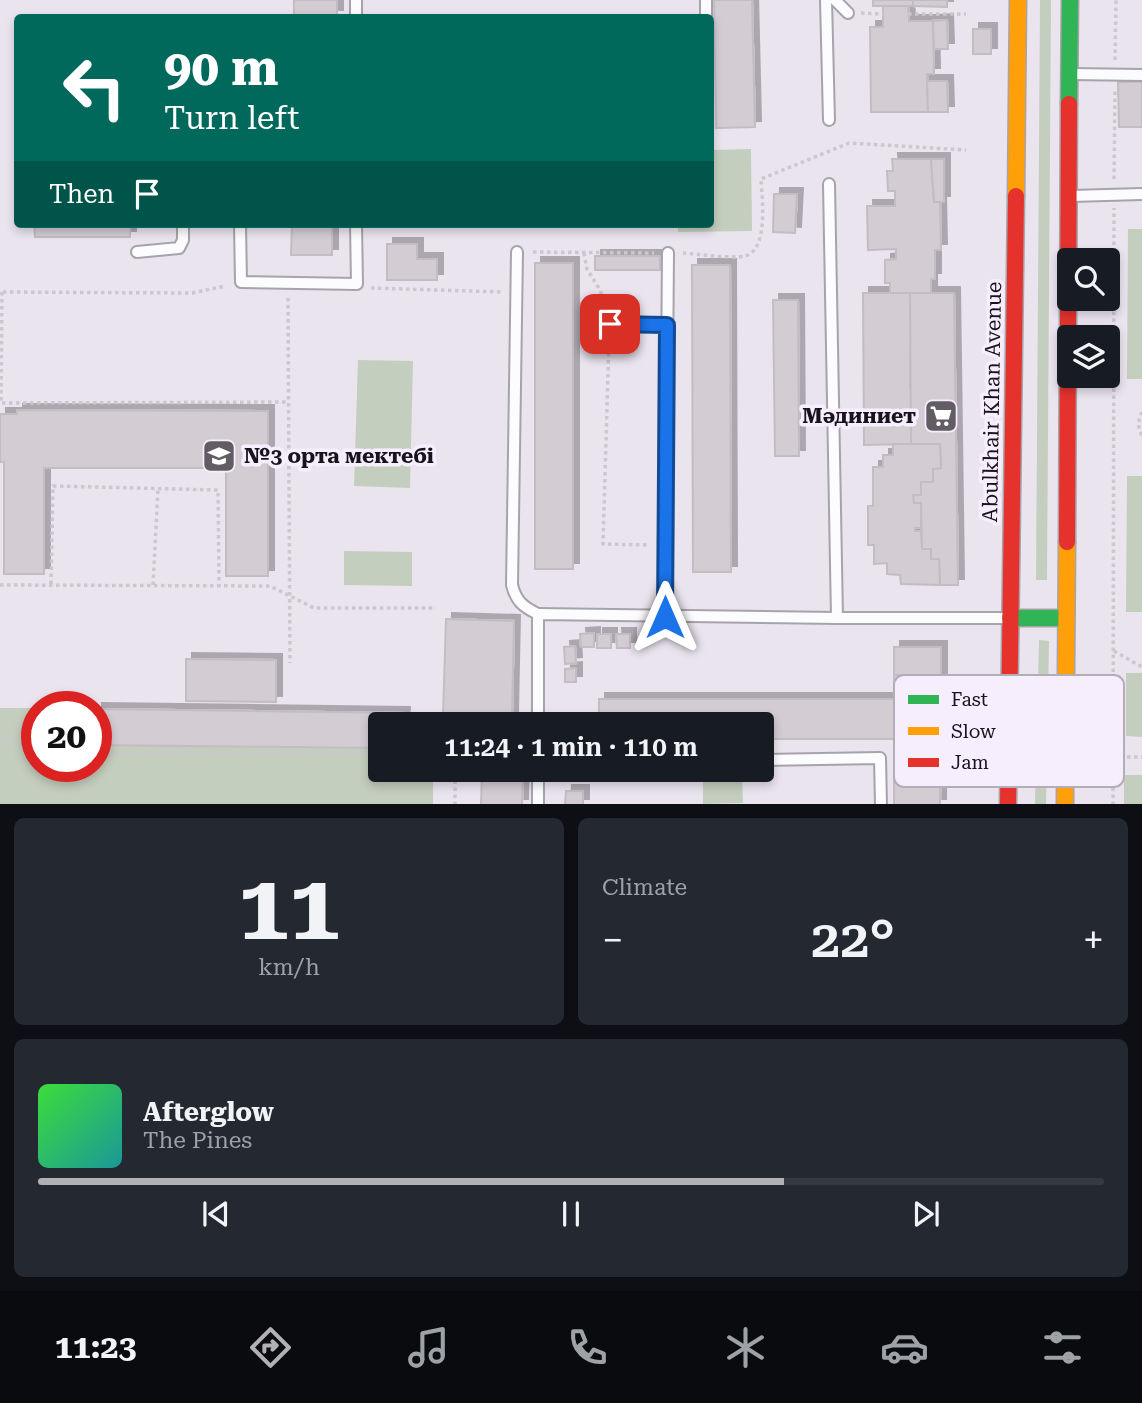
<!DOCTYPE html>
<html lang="en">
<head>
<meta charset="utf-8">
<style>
  :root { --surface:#171b24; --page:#242831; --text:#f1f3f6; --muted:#9ea1a6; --line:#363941; --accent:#b1b0b5 }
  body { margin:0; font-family:"Roboto Serif",serif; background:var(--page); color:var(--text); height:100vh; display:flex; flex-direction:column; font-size:26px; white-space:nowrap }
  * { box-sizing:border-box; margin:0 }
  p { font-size:23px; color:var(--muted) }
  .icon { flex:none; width:38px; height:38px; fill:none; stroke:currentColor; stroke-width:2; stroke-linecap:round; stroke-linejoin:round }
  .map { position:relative; height:804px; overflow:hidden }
  .details { display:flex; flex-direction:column; gap:14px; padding:14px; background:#0d0f14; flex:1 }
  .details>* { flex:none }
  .hud { position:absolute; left:14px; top:14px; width:700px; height:214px; border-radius:7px; box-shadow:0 4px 10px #0003; background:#00695c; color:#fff; overflow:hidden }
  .controls { position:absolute; left:1057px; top:248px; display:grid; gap:14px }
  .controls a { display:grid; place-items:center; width:63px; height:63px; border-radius:7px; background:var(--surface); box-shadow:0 4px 10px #0003; font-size:35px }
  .speed { position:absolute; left:21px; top:691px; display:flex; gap:14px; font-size:35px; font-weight:700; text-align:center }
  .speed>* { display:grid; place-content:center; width:91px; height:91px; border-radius:50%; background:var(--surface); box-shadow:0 4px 10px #0003; line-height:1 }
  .speed .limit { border:10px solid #d22; background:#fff; color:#111 }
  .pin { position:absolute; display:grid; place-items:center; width:60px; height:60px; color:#fff; margin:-30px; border-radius:14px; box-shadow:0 4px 10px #0006 }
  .me { position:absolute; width:77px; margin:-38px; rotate:0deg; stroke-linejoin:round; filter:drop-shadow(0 0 5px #0008) }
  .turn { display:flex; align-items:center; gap:24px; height:147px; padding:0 35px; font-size:32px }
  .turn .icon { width:91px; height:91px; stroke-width:2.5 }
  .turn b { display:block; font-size:49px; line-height:60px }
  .then { display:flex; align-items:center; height:66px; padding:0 35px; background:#0003; gap:14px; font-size:26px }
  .big { font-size:52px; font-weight:600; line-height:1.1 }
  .details .card { flex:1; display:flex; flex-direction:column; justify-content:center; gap:10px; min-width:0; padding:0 24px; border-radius:10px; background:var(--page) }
  .details .dial { align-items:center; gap:0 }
  .dial b { font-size:91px; line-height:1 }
  .song { display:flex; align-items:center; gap:21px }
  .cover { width:84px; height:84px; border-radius:10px; background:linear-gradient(135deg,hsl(120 70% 55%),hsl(180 70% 35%)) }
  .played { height:7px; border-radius:4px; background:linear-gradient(90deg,var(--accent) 70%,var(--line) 70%) }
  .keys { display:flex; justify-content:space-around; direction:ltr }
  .heat { display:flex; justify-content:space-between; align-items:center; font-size:38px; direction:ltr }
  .details .tiles { flex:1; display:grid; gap:14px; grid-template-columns:1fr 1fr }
  .card:last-child { grid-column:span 2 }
  .trip { position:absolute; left:368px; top:712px; width:406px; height:70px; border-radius:7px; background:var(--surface); box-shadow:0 4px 10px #0003; font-weight:600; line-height:70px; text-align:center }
  .dock { display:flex; height:112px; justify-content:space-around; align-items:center; background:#090b0e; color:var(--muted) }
  .dock .icon { width:49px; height:49px }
  .dock .on { color:var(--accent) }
  .dock b { font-size:32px; color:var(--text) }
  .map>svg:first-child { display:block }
  .green { fill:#c4cebe }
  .building { fill:#d3ccd3; stroke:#c4bcc3; stroke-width:2; filter:url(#shadow) }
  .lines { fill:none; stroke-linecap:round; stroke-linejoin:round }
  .lane-casing { stroke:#a7a3ab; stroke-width:14 }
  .fast-casing { stroke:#a7a3ab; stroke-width:19 }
  .slow-casing { stroke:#a7a3ab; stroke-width:19 }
  .jam-casing { stroke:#a7a3ab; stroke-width:19 }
  .path { stroke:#cac8cc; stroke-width:3.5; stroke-dasharray:3.5 3.5; stroke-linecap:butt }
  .lane { stroke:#fcfbfd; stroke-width:10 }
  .fast { stroke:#30b455; stroke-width:16 }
  .slow { stroke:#ff9f0a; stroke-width:16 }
  .jam { stroke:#e5322d; stroke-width:16 }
  .route-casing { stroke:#114b97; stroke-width:18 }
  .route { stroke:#1a73e8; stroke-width:12 }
  .labels { text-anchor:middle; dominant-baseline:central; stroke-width:7; stroke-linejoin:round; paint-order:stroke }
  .street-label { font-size:21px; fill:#18141b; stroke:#f6eefd }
  .poi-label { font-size:21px; font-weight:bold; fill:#18141b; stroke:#f6eefd; text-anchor:end }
  .key { fill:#f6eefd; stroke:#b3adb9; stroke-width:2 }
  .key-label { font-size:19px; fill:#18141b }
</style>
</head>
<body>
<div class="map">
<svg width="1142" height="805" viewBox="0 0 1142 805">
  <defs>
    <filter id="shadow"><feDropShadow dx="6" dy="-6" stdDeviation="0" flood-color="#0004"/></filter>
  </defs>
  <rect width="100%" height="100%" fill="#eae4ef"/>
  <g class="green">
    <path d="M1040 0H1051L1047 580H1036Z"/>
    <path d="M751 149 752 231 678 232V224H710L711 150Z"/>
    <path d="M1128 229H1142V379H1127Z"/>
    <path d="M358 360 413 361 410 488 354 486Z"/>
    <path d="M1127 476H1142V612H1126Z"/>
    <path d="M344 551 412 552V586L344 585Z"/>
    <path d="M1039 640 1049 641 1046 805 1035 804Z"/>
    <path d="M1126 673H1142V737L1126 736Z"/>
    <path d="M0 708H37V766H96V709L434 713V724H380V770H433V804H0Z"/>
    <path d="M742 774 743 803 703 804V775Z"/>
    <rect x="1124" y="775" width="18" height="29"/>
  </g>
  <g class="building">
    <path d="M294 0H337V16L294 15Z"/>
    <path d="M714 0H752L755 127 716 128Z"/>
    <rect x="873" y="0" width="40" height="6"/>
    <path d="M913 0H947V7L913 6Z"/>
    <path d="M883 6H908L909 21H933L934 74H927L928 112H871L870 27H883Z"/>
    <path d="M947 20 948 49H934L933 21Z"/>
    <rect x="973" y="29" width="18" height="25"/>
    <path d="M927 81H947L948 112H928Z"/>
    <path d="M1118 82H1142V127H1119Z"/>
    <path d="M892 159H931L934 202H940L941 250H935V279H931V293H890V283H885V260L896 259V249L868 250 867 206H895V191H888L887 171H893Z"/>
    <path d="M931 159H944V202H934Z"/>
    <path d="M774 194H797L795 233 773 232Z"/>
    <path d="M34 224H130V237H35Z"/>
    <path d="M292 224H332V255H291Z"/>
    <path d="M387 244H417V259H437V280H387Z"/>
    <rect x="595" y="256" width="65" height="14"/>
    <rect x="535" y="263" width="38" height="306"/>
    <path d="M692 265H730L731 572H693Z"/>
    <path d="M863 293H910V314H914V328L918 332 914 335 915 353 910 354V387H913L914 404 916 408 914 412V427H911V444L864 445Z"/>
    <path d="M910 293H954L958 585H940L939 559H931V549H922L921 503H914L913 495H921V482H933V469L941 468 940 444H911Z"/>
    <path d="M773 300H798L799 456H775Z"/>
    <path d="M17 410 268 411V576H226V468H44V574H4V462H0V414H17Z"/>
    <path d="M893 444H940L941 468 933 469V482H921V495H913L914 503H921V528H915V531H921L922 549H931V559H939L940 585 901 584 900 575 887 574V563L874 564V545H868V506H873V467H883V455H893Z"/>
    <path d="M446 619 514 621 512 718 443 716Z"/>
    <path d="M594 633V647H581L580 634Z"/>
    <rect x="597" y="634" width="14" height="14"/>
    <path d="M616 634H630V648H617Z"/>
    <path d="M575 646 576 663 565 664 564 647Z"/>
    <path d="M894 647H941V676L894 675Z"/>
    <path d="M186 659 276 660V702L186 701Z"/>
    <path d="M576 668V682H565V669Z"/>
    <path d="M894 675 941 676 940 805H894Z"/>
    <path d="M599 699H894V739H761V724H599Z"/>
    <path d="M96 709 404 713 403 724H380V748L96 745Z"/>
    <path d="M482 770H523L522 805H481Z"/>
    <path d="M566 791H583V805H565Z"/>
  </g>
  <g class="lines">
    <defs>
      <g id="lane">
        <path d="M826 0 829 120"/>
        <path d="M835 0 848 13"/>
        <path d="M356 18V0"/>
        <path d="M706 18V0"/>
        <path d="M1071 74 1142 75"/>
        <path d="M829 184 837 618"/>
        <path d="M1071 196 1142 194"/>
        <path d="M240 224 241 282 357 284 356 224"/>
        <path d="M137 252 179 248 183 240V224"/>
        <path d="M517 252 512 585C516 601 523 607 538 614"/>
        <path d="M610 324 667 325"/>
        <path d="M665 616 668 253"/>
        <path d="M538 724V614L837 618H1009"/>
        <path d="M761 760 880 758 881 805"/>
        <path d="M538 805V770"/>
      </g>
      <g id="fast">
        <path d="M1069 104 1070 0"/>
        <path d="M1010 618H1065"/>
      </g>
      <g id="slow">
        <path d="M1016 196 1018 0"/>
        <path d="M1065 805 1067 542"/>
      </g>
      <g id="jam">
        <path d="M1067 542 1069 104"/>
        <path d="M1008 805 1016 196"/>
      </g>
    </defs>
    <use href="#lane" class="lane-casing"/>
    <use href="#fast" class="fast-casing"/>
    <use href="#slow" class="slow-casing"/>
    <use href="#jam" class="jam-casing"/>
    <g class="path">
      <path d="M861 13 883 14"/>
      <path d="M908 14H966"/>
      <path d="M1115 60 1116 0"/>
      <path d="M1114 179 1115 89"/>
      <path d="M533 252 654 253"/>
      <path d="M584 253 587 269 600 290 607 311"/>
      <path d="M683 253C696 254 735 259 745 256 769 250 762 198 761 179L849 143 966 150"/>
      <path d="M371 288 503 292"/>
      <path d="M2 292 1 403 289 402"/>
      <path d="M3 292 192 293 225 286"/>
      <path d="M288 298 290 663"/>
      <path d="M609 339 603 544 650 545"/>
      <path d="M1142 412 1138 424 1142 437"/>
      <path d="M51 584 53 486 218 490 219 586"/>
      <path d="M0 585 270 586 314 608H436"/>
      <path d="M153 585 158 489"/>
      <path d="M1114 651 1142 667"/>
      <path d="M0 735 37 752"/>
      <path d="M96 753 380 754"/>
      <path d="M1113 757H1142"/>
      <path d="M455 805V770"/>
      <path d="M1113 805 1114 208"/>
    </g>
    <use href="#lane" class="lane"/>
    <use href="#fast" class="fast"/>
    <use href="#slow" class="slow"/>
    <use href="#jam" class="jam"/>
  </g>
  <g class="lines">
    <defs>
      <path id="route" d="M610 324 667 325 665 617"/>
    </defs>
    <use href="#route" class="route-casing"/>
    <use href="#route" class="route"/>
  </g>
  <defs>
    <symbol id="supermarket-square" viewBox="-11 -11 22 22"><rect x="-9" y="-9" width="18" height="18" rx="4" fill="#625d65" stroke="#f6eefd"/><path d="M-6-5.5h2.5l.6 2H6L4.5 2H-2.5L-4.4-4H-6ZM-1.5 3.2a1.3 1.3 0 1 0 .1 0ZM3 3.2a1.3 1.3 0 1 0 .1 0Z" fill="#fff"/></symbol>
    <symbol id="school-square" viewBox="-11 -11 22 22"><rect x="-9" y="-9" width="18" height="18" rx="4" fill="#625d65" stroke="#f6eefd"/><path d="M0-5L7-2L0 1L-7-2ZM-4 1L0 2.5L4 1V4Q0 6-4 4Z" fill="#fff"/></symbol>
  </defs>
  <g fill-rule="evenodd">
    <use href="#supermarket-square" x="922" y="397" width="38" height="38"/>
    <use href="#school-square" x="200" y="437" width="38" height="38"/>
  </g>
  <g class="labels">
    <g class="street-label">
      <text transform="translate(992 402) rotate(-89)">Abulkhair Khan Avenue</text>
    </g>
    <g class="poi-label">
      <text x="916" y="416">Мәдиниет</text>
      <text x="244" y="456" text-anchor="start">№3 орта мектебі</text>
    </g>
  </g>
  <rect x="894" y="675" width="230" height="112" rx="10" class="key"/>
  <rect x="908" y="695" width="31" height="9" fill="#30b455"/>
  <rect x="908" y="727" width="31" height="8" fill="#ff9f0a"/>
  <rect x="908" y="758" width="31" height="9" fill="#e5322d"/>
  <g class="key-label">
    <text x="951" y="706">Fast</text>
    <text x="951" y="738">Slow</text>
    <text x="951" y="769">Jam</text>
  </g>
</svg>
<div class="controls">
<a><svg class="icon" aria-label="search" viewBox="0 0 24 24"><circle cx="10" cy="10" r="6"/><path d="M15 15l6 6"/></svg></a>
<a><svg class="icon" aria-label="layers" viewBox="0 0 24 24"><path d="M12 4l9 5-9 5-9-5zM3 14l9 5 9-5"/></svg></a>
</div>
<div class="speed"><div class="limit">20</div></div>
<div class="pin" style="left:610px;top:324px;background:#d93025"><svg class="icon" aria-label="arrive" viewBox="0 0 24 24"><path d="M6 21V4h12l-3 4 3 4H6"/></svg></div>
<svg class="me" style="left:665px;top:617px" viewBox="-20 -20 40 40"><path d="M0-17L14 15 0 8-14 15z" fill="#1a73e8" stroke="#fff" stroke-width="4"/></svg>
<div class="trip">11:24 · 1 min · 110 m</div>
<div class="hud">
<div class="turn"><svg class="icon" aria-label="left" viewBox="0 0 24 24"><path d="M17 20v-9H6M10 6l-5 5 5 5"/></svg><div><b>90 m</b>Turn left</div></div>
<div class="then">Then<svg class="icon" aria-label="arrive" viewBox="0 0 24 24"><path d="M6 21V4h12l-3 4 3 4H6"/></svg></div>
</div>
</div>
<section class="details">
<div class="tiles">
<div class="card dial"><b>11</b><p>km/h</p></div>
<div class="card"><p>Climate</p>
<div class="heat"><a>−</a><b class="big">22°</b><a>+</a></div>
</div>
<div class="card">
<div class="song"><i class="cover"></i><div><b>Afterglow</b><p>The Pines</p></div></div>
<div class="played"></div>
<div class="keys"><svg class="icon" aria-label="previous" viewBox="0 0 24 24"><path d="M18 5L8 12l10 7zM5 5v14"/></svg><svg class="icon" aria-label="pause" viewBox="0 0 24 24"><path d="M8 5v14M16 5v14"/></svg><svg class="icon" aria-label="next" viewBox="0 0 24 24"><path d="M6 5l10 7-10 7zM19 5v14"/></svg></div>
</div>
</div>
</section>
<nav class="dock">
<b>11:23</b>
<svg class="icon on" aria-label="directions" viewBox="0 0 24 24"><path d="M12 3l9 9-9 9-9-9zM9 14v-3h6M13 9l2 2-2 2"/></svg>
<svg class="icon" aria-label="music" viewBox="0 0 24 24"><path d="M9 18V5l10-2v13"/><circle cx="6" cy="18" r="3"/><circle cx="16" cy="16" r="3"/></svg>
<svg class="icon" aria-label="phone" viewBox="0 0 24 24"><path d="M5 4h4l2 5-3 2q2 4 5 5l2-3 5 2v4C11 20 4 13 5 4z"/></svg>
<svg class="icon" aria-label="climate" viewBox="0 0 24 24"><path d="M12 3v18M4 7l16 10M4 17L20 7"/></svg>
<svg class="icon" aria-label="car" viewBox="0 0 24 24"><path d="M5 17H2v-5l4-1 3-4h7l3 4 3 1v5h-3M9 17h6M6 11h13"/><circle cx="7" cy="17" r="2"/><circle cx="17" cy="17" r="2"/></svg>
<svg class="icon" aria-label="filters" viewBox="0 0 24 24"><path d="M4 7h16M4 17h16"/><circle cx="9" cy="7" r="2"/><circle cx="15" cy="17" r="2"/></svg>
</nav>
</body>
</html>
